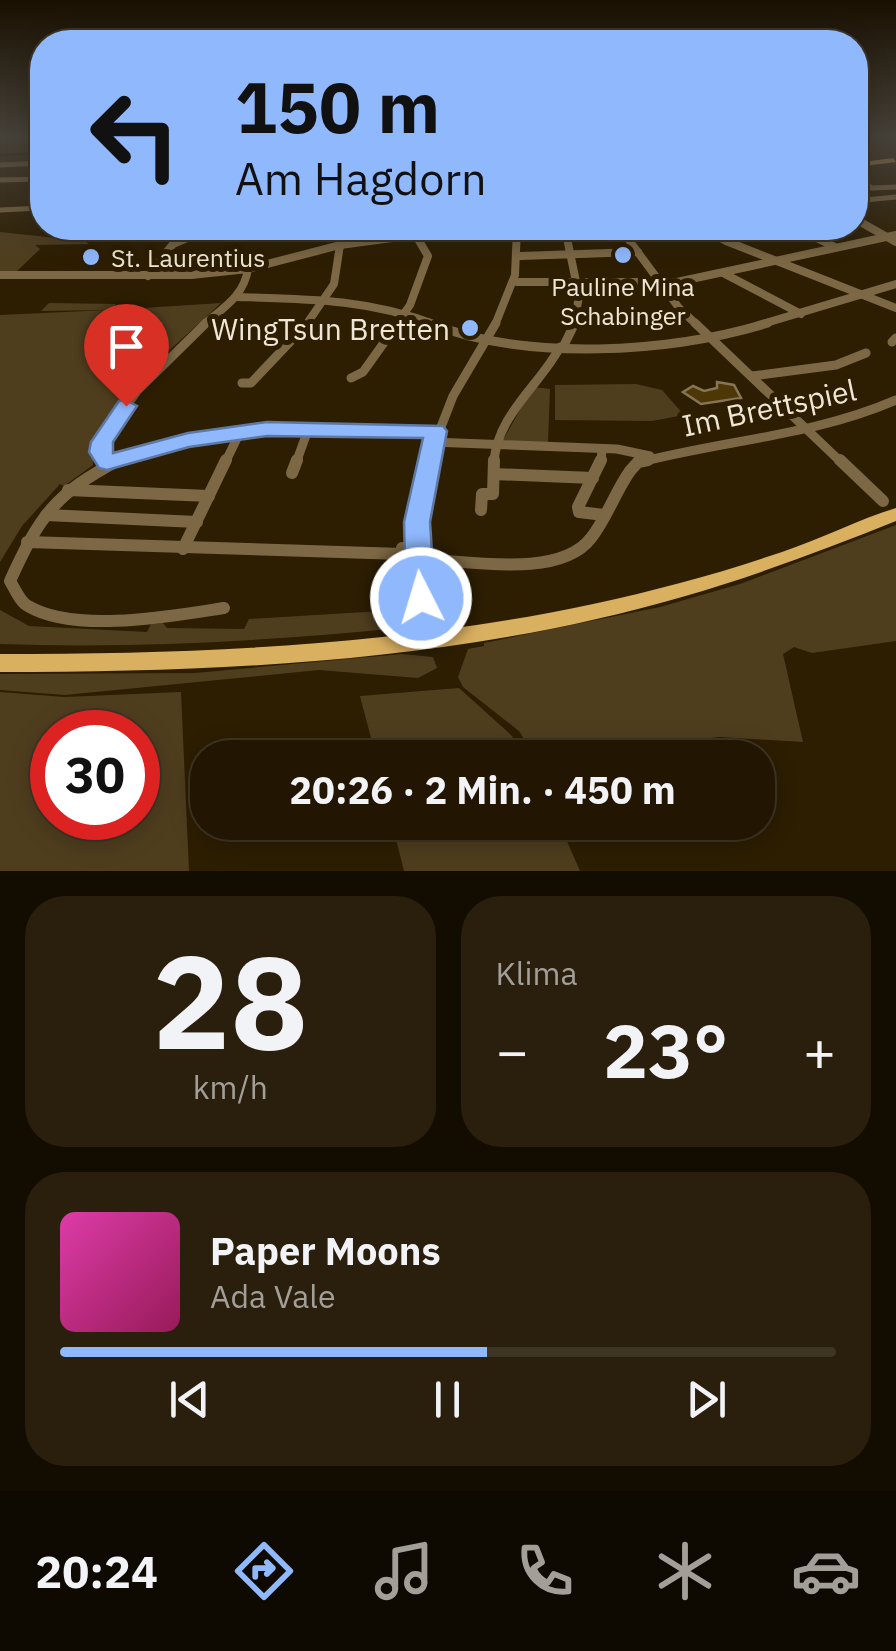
<!DOCTYPE html>
<html lang="de">
<head>
<meta charset="utf-8">
<style>
  :root { --surface:#221602; --page:#2a1f0c; --text:#f1f3f6; --muted:#a29f99; --line:#3f3524; --accent:#90b8fd }
  body { margin:0; font-family:"IBM Plex Sans",sans-serif; background:var(--page); color:var(--text); height:100vh; display:flex; flex-direction:column; font-size:38px; white-space:nowrap }
  * { box-sizing:border-box; margin:0 }
  p { font-size:32px; color:var(--muted) }
  .icon { flex:none; width:55px; height:55px; fill:none; stroke:currentColor; stroke-width:2; stroke-linecap:round; stroke-linejoin:round }
  .map { position:relative; height:871px; overflow:hidden }
  .details { display:flex; flex-direction:column; gap:25px; padding:25px; background:#130c01; flex:1 }
  .details>* { flex:none }
  .hud { position:absolute; left:30px; top:30px; width:838px; height:210px; border-radius:40px; box-shadow:0 5px 25px #0003,0 0 0 2px var(--line); background:#90b8fd; color:#111; overflow:hidden }
  .speed { position:absolute; left:30px; top:710px; display:flex; gap:20px; font-size:50px; font-weight:700; text-align:center }
  .speed>* { display:grid; place-content:center; width:130px; height:130px; border-radius:50%; background:var(--surface); box-shadow:0 5px 25px #0003,0 0 0 2px var(--line); line-height:1 }
  .speed .limit { border:15px solid #d22; background:#fff; color:#111 }
  .pin { position:absolute; display:grid; place-items:center; width:85px; height:85px; color:#fff; margin:-102px -42px; border-radius:50% 50% 50% 0; rotate:-45deg; box-shadow:0 0 10px #0007 }
  .pin .icon { rotate:45deg }
  .me { position:absolute; width:110px; margin:-55px; rotate:355deg; stroke-linejoin:round; filter:drop-shadow(0 0 8px #0008) }
  .turn { display:flex; align-items:center; gap:35px; height:210px; padding:0 40px; font-size:45px }
  .turn .icon { width:130px; height:130px; stroke-width:2.5 }
  .turn b { display:block; font-size:70px; line-height:85px }
  .big { font-size:75px; font-weight:700; line-height:1.1 }
  .details .widget { flex:1; display:flex; flex-direction:column; justify-content:center; gap:15px; min-width:0; padding:0 35px; border-radius:40px; background:var(--page) }
  .details .dial { align-items:center; gap:0 }
  .dial b { font-size:130px; line-height:1 }
  .song { display:flex; align-items:center; gap:30px }
  .cover { width:120px; height:120px; border-radius:15px; background:linear-gradient(135deg,hsl(320 70% 55%),hsl(330 70% 35%)) }
  .played { height:10px; border-radius:5px; background:linear-gradient(90deg,var(--accent) 55%,var(--line) 55%) }
  .keys { display:flex; justify-content:space-around; direction:ltr }
  .heat { display:flex; justify-content:space-between; align-items:center; font-size:55px; direction:ltr }
  .details .tiles { flex:1; display:grid; gap:25px; grid-template-columns:1fr 1fr }
  .widget:last-child { grid-column:span 2 }
  .trip { position:absolute; left:190px; top:740px; width:585px; height:100px; border-radius:40px; background:var(--surface); box-shadow:0 5px 25px #0003,0 0 0 2px var(--line); font-weight:700; line-height:100px; text-align:center }
  .menu { display:flex; height:160px; justify-content:space-around; align-items:center; background:#0e0901; color:var(--muted) }
  .menu .icon { width:70px; height:70px }
  .menu .active { color:var(--accent) }
  .menu b { font-size:45px; color:var(--text) }
  .map>svg:first-child { display:block }
  .green { fill:#4f3e1e; fill-rule:evenodd }
  .lines { fill:none; stroke-linecap:round; stroke-linejoin:round }
  .stream { stroke:#0f0500; stroke-width:2.5 }
  .building { fill:#4d3706; stroke:#857456; stroke-width:2.5 }
  .street-far3 { stroke:#7c6844; stroke-width:5 }
  .street-far2 { stroke:#7c6844; stroke-width:8 }
  .street-far1 { stroke:#7c6844; stroke-width:9 }
  .street { stroke:#7c6844; stroke-width:12 }
  .primary { fill:#d9af60; fill-rule:evenodd }
  .route { fill:#90b8fd; stroke:#5e78a4; stroke-width:2.5 }
  .poi-dot { fill:#90b8fd; stroke:#2d1e02; stroke-width:4 }
  .labels { text-anchor:middle; dominant-baseline:central; stroke-width:10; stroke-linejoin:round; paint-order:stroke }
  .far-poi-label { font-size:25px; fill:#f0e6d6; stroke:#2d1e02; text-anchor:start }
  .poi-label { font-size:30px; fill:#f0e6d6; stroke:#2d1e02; text-anchor:end }
  .street-label { font-size:30px; fill:#f0e6d6; stroke:#2d1e02 }
</style>
</head>
<body>
<div class="map">
<svg width="896" height="871" viewBox="0 0 896 871">
  <rect width="100%" height="100%" fill="#2d1e02"/>
  <g class="green">
    <path d="M0 232 85 241 89 244 35 245 40 249 15 273 0 272Z"/>
    <path d="M49 303 116 304 112 310 221 303 148 370 152 372C128 397 91 427 93 465L64 486 60 484 22 526 0 562V315L108 310 41 311Z"/>
    <path d="M636 384 662 390 684 415 652 421 555 420V385Z"/>
    <path d="M533 387 550 389 548 442H502Z"/>
    <path d="M896 525V641L812 653 794 647 783 654 803 742 720 737 535 757 519 731 463 687 458 677 468 649 484 646V643L660 607 740 584Z"/>
    <path d="M415 609 422 626C281 640 142 649 0 644V610L29 626 147 632 151 624 163 623 167 628 244 629 249 619Z"/>
    <path d="M402 654 433 657 437 668 418 678 319 670 65 695 0 690V674L195 673Z"/>
    <path d="M459 688 511 735 527 757H376L360 696Z"/>
    <path d="M0 692 64 697 181 692 189 871H0ZM138 732V818H52V732Z"/>
    <path d="M392 823H559L580 871H404Z"/>
  </g>
  <g class="lines">
    <path class="stream" d="M0 155 42 153"/>
  </g>
  <path class="building" d="M717 382 734 385 741 398 701 404 683 392 693 386 704 391 717 388Z"/>
  <g class="lines">
    <g class="street-far3">
      <path d="M0 165 42 163"/>
      <path d="M855 178 872 188 896 187"/>
      <path d="M0 180 42 179"/>
      <path d="M855 201 896 197"/>
      <path d="M0 210 42 208"/>
    </g>
    <g class="street-far2">
      <path d="M855 219 896 242"/>
      <path d="M620 228 679 308 697 325"/>
      <path d="M704 228 726 241 896 308"/>
      <path d="M796 228 835 247"/>
      <path d="M568 243 579 296 574 325"/>
      <path d="M520 256 638 252"/>
      <path d="M723 273 801 314"/>
      <path d="M0 275H191L248 269 340 245 467 228"/>
      <path d="M148 276 173 244 210 228"/>
      <path d="M517 282H677L896 235"/>
      <path d="M237 297C307 299 370 299 436 325"/>
      <path d="M203 325C223 308 244 296 248 269"/>
      <path d="M306 325 334 284 340 245"/>
      <path d="M396 325 410 305 428 256 415 234"/>
      <path d="M495 325 515 275 517 228"/>
      <path d="M759 325 896 284"/>
    </g>
    <g class="street-far1">
      <path d="M429 323C527 362 669 353 768 323"/>
      <path d="M695 323 842 463"/>
      <path d="M892 342 896 338"/>
      <path d="M563 347 575 323"/>
      <path d="M752 376 836 365 866 353"/>
      <path d="M351 378 363 372 398 323"/>
      <path d="M242 383H251L308 323"/>
      <path d="M432 442 617 449 650 456"/>
      <path d="M107 462 100 453 106 434 137 391 206 323"/>
      <path d="M114 463C203 416 337 428 435 431"/>
      <path d="M225 463 240 432"/>
      <path d="M296 463 309 427"/>
      <path d="M427 463 453 396 496 323"/>
      <path d="M494 463C496 416 540 385 560 347"/>
      <path d="M601 463 602 449"/>
      <path d="M637 463C724 440 813 436 896 400"/>
    </g>
    <g class="street">
      <path d="M119 460C55 494 40 515 10 581 15 589 20 602 28 606 75 634 172 616 224 608"/>
      <path d="M427 460 417 539 431 627"/>
      <path d="M601 460 578 507 579 512 604 515"/>
      <path d="M840 460 883 501"/>
      <path d="M292 473 297 460"/>
      <path d="M494 474 593 478"/>
      <path d="M68 490 209 496"/>
      <path d="M481 510 482 494H493L494 460"/>
      <path d="M46 515 197 522"/>
      <path d="M27 542 402 554V548H417"/>
      <path d="M183 549 226 460"/>
      <path d="M418 559C465 560 559 580 591 538 607 518 615 492 630 471L638 462 648 460"/>
    </g>
    <g class="primary">
      <path d="M893 158 896 162 855 167V163Z"/>
      <path d="M896 508V521C826 549 755 576 682 597 461 661 229 672 0 672V654C229 654 458 643 680 583 714 574 749 563 782 552 821 539 857 520 896 508Z"/>
    </g>
  </g>
  <linearGradient id="sky" x2="0" y2="1"><stop stop-color="#191001"/><stop offset="0.53" stop-color="#464139"/><stop offset="1" stop-color="#464139" stop-opacity="0"/></linearGradient>
  <rect width="896" height="259" fill="url(#sky)"/>
  <path class="route" d="M126 400 137 406 113 442V453L188 433 267 422 443 426 447 431 430 522 435 598 431 606H410L406 598 404 522 423 438 267 436 189 447 107 470 99 468 89 452 91 442 119 401Z"/>
  <g class="poi-dot">
    <circle cx="623" cy="255" r="10"/>
    <circle cx="91" cy="257" r="10"/>
    <circle cx="470" cy="328" r="10"/>
  </g>
  <g class="labels">
    <g class="far-poi-label">
      <text x="111" y="257">St. Laurentius</text>
      <text x="623" y="286" text-anchor="middle">Pauline Mina<tspan x="623" dy="29">Schabinger</tspan></text>
    </g>
    <g class="poi-label">
      <text x="450" y="328">WingTsun Bretten</text>
    </g>
    <g class="street-label">
      <text transform="translate(769 407) rotate(-12)">Im Brettspiel</text>
    </g>
  </g>
</svg>
<div class="speed"><div class="limit">30</div></div>
<div class="pin" style="left:126px;top:406px;background:#d93025"><svg class="icon" aria-label="arrive" viewBox="0 0 24 24"><path d="M6 21V4h12l-3 4 3 4H6"/></svg></div>
<svg class="me" style="left:421px;top:598px" viewBox="-20 -20 40 40"><circle r="17" fill="#90b8fd" stroke="#fff" stroke-width="3"/><path d="M0-11L8 9 0 5-8 9z" fill="#fff"/></svg>
<div class="trip">20:26 · 2 Min. · 450 m</div>
<div class="hud">
<div class="turn"><svg class="icon" aria-label="left" viewBox="0 0 24 24"><path d="M17 20v-9H6M10 6l-5 5 5 5"/></svg><div><b>150 m</b>Am Hagdorn</div></div>
</div>
</div>
<section class="details">
<div class="tiles">
<div class="widget dial"><b>28</b><p>km/h</p></div>
<div class="widget"><p>Klima</p>
<div class="heat"><a>−</a><b class="big">23°</b><a>+</a></div>
</div>
<div class="widget">
<div class="song"><i class="cover"></i><div><b>Paper Moons</b><p>Ada Vale</p></div></div>
<div class="played"></div>
<div class="keys"><svg class="icon" aria-label="previous" viewBox="0 0 24 24"><path d="M18 5L8 12l10 7zM5 5v14"/></svg><svg class="icon" aria-label="pause" viewBox="0 0 24 24"><path d="M8 5v14M16 5v14"/></svg><svg class="icon" aria-label="next" viewBox="0 0 24 24"><path d="M6 5l10 7-10 7zM19 5v14"/></svg></div>
</div>
</div>
</section>
<nav class="menu">
<b>20:24</b>
<svg class="icon active" aria-label="directions" viewBox="0 0 24 24"><path d="M12 3l9 9-9 9-9-9zM9 14v-3h6M13 9l2 2-2 2"/></svg>
<svg class="icon" aria-label="music" viewBox="0 0 24 24"><path d="M9 18V5l10-2v13"/><circle cx="6" cy="18" r="3"/><circle cx="16" cy="16" r="3"/></svg>
<svg class="icon" aria-label="phone" viewBox="0 0 24 24"><path d="M5 4h4l2 5-3 2q2 4 5 5l2-3 5 2v4C11 20 4 13 5 4z"/></svg>
<svg class="icon" aria-label="climate" viewBox="0 0 24 24"><path d="M12 3v18M4 7l16 10M4 17L20 7"/></svg>
<svg class="icon" aria-label="car" viewBox="0 0 24 24"><path d="M5 17H2v-5l4-1 3-4h7l3 4 3 1v5h-3M9 17h6M6 11h13"/><circle cx="7" cy="17" r="2"/><circle cx="17" cy="17" r="2"/></svg>
</nav>
</body>
</html>
